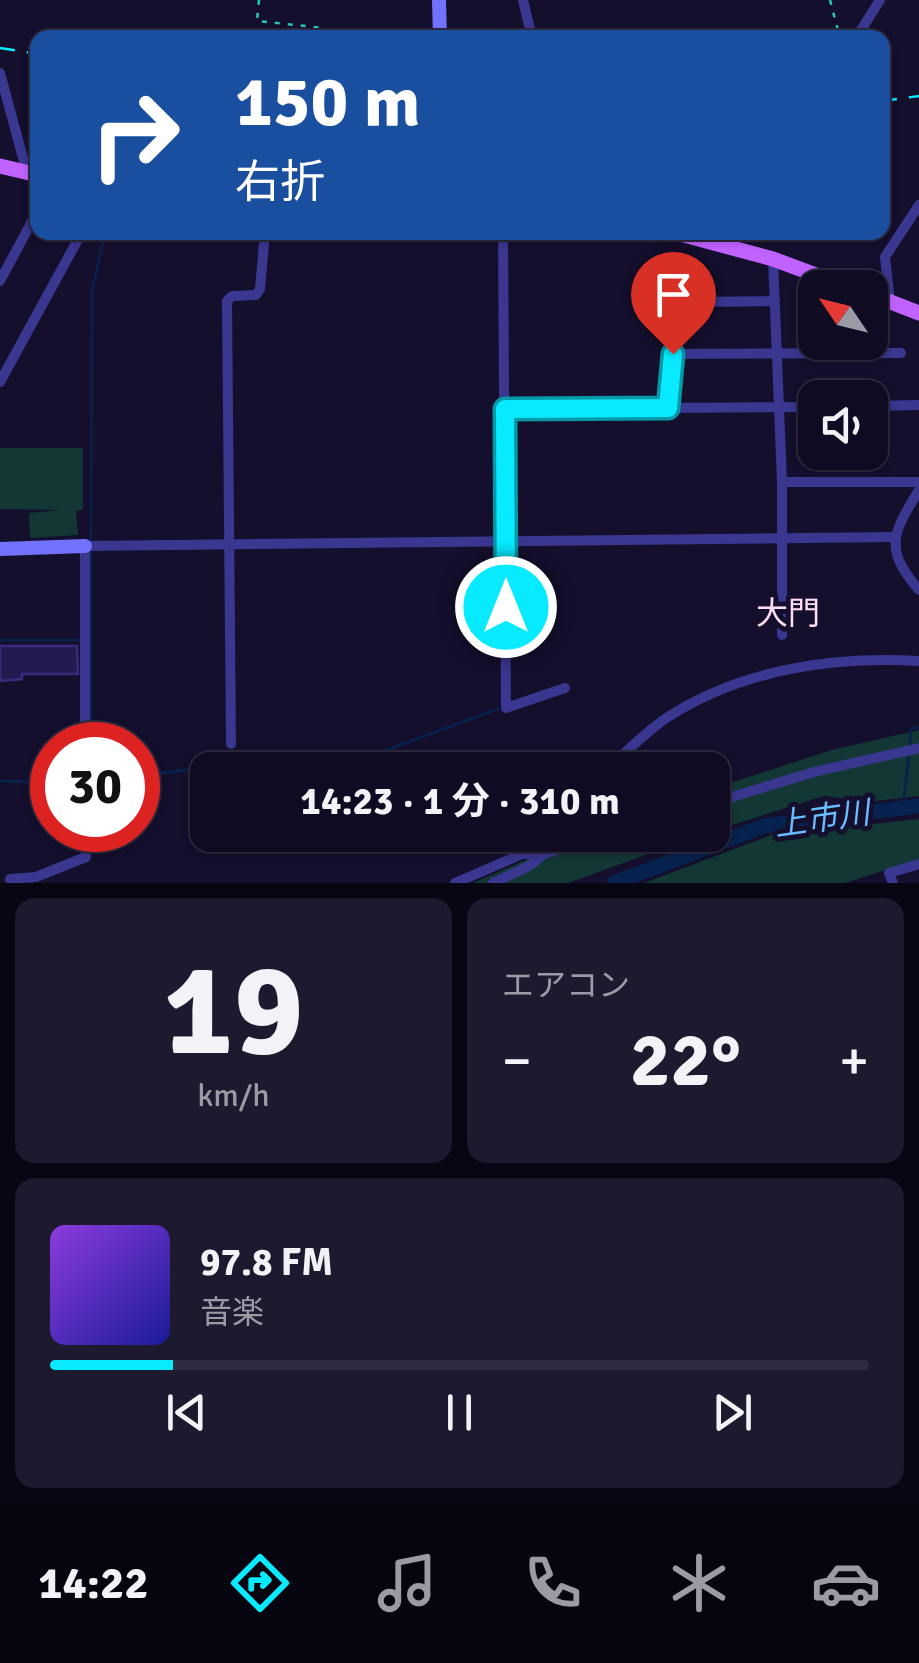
<!DOCTYPE html>
<html lang="ja">
<head>
<meta charset="utf-8">
<style>
  :root { --surface:#0f0b22; --page:#1d192f; --text:#f1f3f6; --muted:#9b9ba5; --line:#2f2b40; --accent:#07eaff }
  body { margin:0; font-family:Signika,"Noto Sans JP",sans-serif; background:var(--page); color:var(--text); height:100vh; display:flex; flex-direction:column; font-size:38px; white-space:nowrap }
  * { box-sizing:border-box; margin:0 }
  p { font-size:32px; color:var(--muted) }
  .icon { flex:none; width:55px; height:55px; fill:none; stroke:currentColor; stroke-width:2; stroke-linecap:round; stroke-linejoin:round }
  .map { position:relative; height:883px; overflow:hidden }
  .details { display:flex; flex-direction:column; gap:15px; padding:15px; background:#080613; flex:1 }
  .details>* { flex:none }
  .top-card { position:absolute; left:30px; top:30px; width:860px; height:210px; border-radius:20px; box-shadow:0 2px 8px #0004,0 0 0 2px var(--line); background:#1a4fa0; color:#fff; overflow:hidden }
  .needle { width:65px; rotate:305deg }
  .fabs { position:absolute; left:798px; top:270px; display:grid; gap:20px }
  .fabs a { display:grid; place-items:center; width:90px; height:90px; border-radius:20px; background:var(--surface); box-shadow:0 2px 8px #0004,0 0 0 2px var(--line); font-size:50px }
  .speed { position:absolute; left:30px; top:722px; display:flex; gap:20px; font-size:50px; font-weight:700; text-align:center }
  .speed>* { display:grid; place-content:center; width:130px; height:130px; border-radius:50%; background:var(--surface); box-shadow:0 2px 8px #0004,0 0 0 2px var(--line); line-height:1 }
  .speed .limit { border:15px solid #d22; background:#fff; color:#111 }
  .pin { position:absolute; display:grid; place-items:center; width:85px; height:85px; color:#fff; margin:-102px -42px; border-radius:50% 50% 50% 0; rotate:-45deg; box-shadow:0 0 10px #0007 }
  .pin .icon { rotate:45deg }
  .me { position:absolute; width:110px; margin:-55px; rotate:0deg; stroke-linejoin:round; filter:drop-shadow(0 0 8px #0008) }
  .turn { display:flex; align-items:center; gap:35px; height:210px; padding:0 40px; font-size:45px }
  .turn .icon { width:130px; height:130px; stroke-width:2.5 }
  .turn b { display:block; font-size:70px; line-height:85px }
  .big { font-size:75px; font-weight:700; line-height:1.1 }
  .details .tile { flex:1; display:flex; flex-direction:column; justify-content:center; gap:15px; min-width:0; padding:0 35px; border-radius:20px; background:var(--page) }
  .details .dial { align-items:center; gap:0 }
  .dial b { font-size:130px; line-height:1 }
  .song { display:flex; align-items:center; gap:30px }
  .cover { width:120px; height:120px; border-radius:15px; background:linear-gradient(135deg,hsl(270 70% 55%),hsl(240 70% 35%)) }
  .played { height:10px; border-radius:5px; background:linear-gradient(90deg,var(--accent) 15%,var(--line) 15%) }
  .keys { display:flex; justify-content:space-around; direction:ltr }
  .heat { display:flex; justify-content:space-between; align-items:center; font-size:55px; direction:ltr }
  .details .tiles { flex:1; display:grid; gap:15px; grid-template-columns:1fr 1fr }
  .tile:last-child { grid-column:span 2 }
  .trip { position:absolute; left:190px; top:752px; width:540px; height:100px; border-radius:20px; background:var(--surface); box-shadow:0 2px 8px #0004,0 0 0 2px var(--line); font-weight:700; line-height:100px; text-align:center }
  .tab-bar { display:flex; height:160px; justify-content:space-around; align-items:center; background:#06040e; color:var(--muted) }
  .tab-bar .icon { width:70px; height:70px }
  .tab-bar .selected { color:var(--accent) }
  .tab-bar b { font-size:45px; color:var(--text) }
  .map>svg:first-child { display:block }
  .green { fill:#123735 }
  .lines { fill:none; stroke-linecap:round; stroke-linejoin:round }
  .stream { stroke:#07224e; stroke-width:2.5 }
  .river { stroke:#07224e; stroke-width:15 }
  .building { fill:#241a4f; stroke:#392a7d; stroke-width:2.5 }
  .path { stroke:#27c7ba; stroke-width:2.5; stroke-dasharray:5 8; stroke-linecap:butt }
  .street { stroke:#39378f; stroke-width:10 }
  .secondary { stroke:#7372ff; stroke-width:14 }
  .primary { stroke:#c162ff; stroke-width:15 }
  .rail { stroke:#07eaff; stroke-width:2.5; stroke-dasharray:15 12; stroke-linecap:butt }
  .route-casing { stroke:#0598a6; stroke-width:25 }
  .route { stroke:#07eaff; stroke-width:18 }
  .labels { text-anchor:middle; dominant-baseline:central; stroke-width:10; stroke-linejoin:round; paint-order:stroke }
  .neighbourhood-label { font-size:32px; fill:#ffddf3; stroke:#140f2d }
  .water-label { font-size:32px; font-style:italic; fill:#69bcff; stroke:#140f2d }
</style>
</head>
<body>
<div class="map">
<svg width="919" height="883" viewBox="0 0 919 883">
  <rect width="100%" height="100%" fill="#140f2d"/>
  <g class="green">
    <path d="M0 448H83V510L76 511 78 535 30 538 29 513 61 510 0 509Z"/>
    <path d="M919 730V796L867 802 824 796 713 831 712 789 832 750Z"/>
    <path d="M919 819V859L845 883H644L771 835Z"/>
    <path d="M583 835H700L568 883H473Z"/>
  </g>
  <g class="lines">
    <g class="stream">
      <path d="M91 540 92 291 105 232"/>
      <path d="M0 640H79"/>
      <path d="M910 744 911 729 919 727"/>
      <path d="M91 745V548"/>
      <path d="M138 776 225 765 373 755 498 709"/>
      <path d="M0 781 52 782"/>
      <path d="M902 811 909 757"/>
    </g>
    <path class="river" d="M614 883 764 826 919 806"/>
  </g>
  <path class="building" d="M0 646H77L78 674H22V679L0 681Z"/>
  <g class="lines">
    <g class="path">
      <path d="M259 0 257 21 324 28"/>
      <path d="M830 0 840 38"/>
    </g>
    <g class="street">
      <path d="M523 0 532 38"/>
      <path d="M856 38 880 0"/>
      <path d="M0 73 27 173"/>
      <path d="M503 232 506 708 565 688"/>
      <path d="M773 259 782 482V635"/>
      <path d="M0 281 38 210"/>
      <path d="M890 302 885 257 919 205"/>
      <path d="M673 354 901 353"/>
      <path d="M0 382 82 232"/>
      <path d="M870 406 919 405"/>
      <path d="M505 409 815 407"/>
      <path d="M669 409 673 354 690 302 775 301"/>
      <path d="M782 482H919"/>
      <path d="M919 490C893 533 883 548 919 590"/>
      <path d="M231 744 227 301 232 296 256 295 260 289 265 232"/>
      <path d="M85 745V546L895 537"/>
      <path d="M605 770C627 752 647 730 671 715 745 669 834 656 919 661"/>
      <path d="M712 803 814 772 919 748"/>
      <path d="M550 835 544 854 602 835"/>
      <path d="M10 879 36 877 86 857V830"/>
      <path d="M455 883 522 854H544"/>
      <path d="M493 883 529 866 544 854"/>
      <path d="M893 883 889 873 919 864"/>
    </g>
    <g class="secondary">
      <path d="M439 0 440 38"/>
      <path d="M0 549 85 546"/>
    </g>
    <g class="primary">
      <path d="M0 166 38 175"/>
      <path d="M673 232 773 259 851 288"/>
      <path d="M870 294 919 313"/>
    </g>
    <g class="rail">
      <path d="M0 48 38 54"/>
      <path d="M882 101 919 96"/>
    </g>
  </g>
  <g class="lines">
    <defs>
      <path id="route" d="M506 607 505 409 668 408 673 354"/>
    </defs>
    <use href="#route" class="route-casing"/>
    <use href="#route" class="route"/>
  </g>
  <g class="labels">
    <g class="neighbourhood-label">
      <text x="788" y="613">大門</text>
    </g>
    <g class="water-label">
      <text transform="translate(822 819) rotate(-8)">上市川</text>
    </g>
  </g>
</svg>
<div class="fabs">
<a><svg class="needle" viewBox="-14 -14 28 28"><path d="M0-13l5 13h-10z" fill="#e53935"/><path d="M0 13l5-13h-10z" fill="#9b9ba5"/></svg></a>
<a><svg class="icon" aria-label="sound" viewBox="0 0 24 24"><path d="M4 9h4l5-4v14l-5-4H4zM17 9q2 3 0 6"/></svg></a>
</div>
<div class="speed"><div class="limit">30</div></div>
<div class="pin" style="left:673px;top:354px;background:#d93025"><svg class="icon" aria-label="arrive" viewBox="0 0 24 24"><path d="M6 21V4h12l-3 4 3 4H6"/></svg></div>
<svg class="me" style="left:506px;top:607px" viewBox="-20 -20 40 40"><circle r="17" fill="#07eaff" stroke="#fff" stroke-width="3"/><path d="M0-11L8 9 0 5-8 9z" fill="#fff"/></svg>
<div class="trip">14:23 · 1 分 · 310 m</div>
<div class="top-card">
<div class="turn"><svg class="icon" aria-label="right" viewBox="0 0 24 24"><path d="M7 20v-9h11M14 6l5 5-5 5"/></svg><div><b>150 m</b>右折</div></div>
</div>
</div>
<section class="details">
<div class="tiles">
<div class="tile dial"><b>19</b><p>km/h</p></div>
<div class="tile"><p>エアコン</p>
<div class="heat"><a>−</a><b class="big">22°</b><a>+</a></div>
</div>
<div class="tile">
<div class="song"><i class="cover"></i><div><b>97.8 FM</b><p>音楽</p></div></div>
<div class="played"></div>
<div class="keys"><svg class="icon" aria-label="previous" viewBox="0 0 24 24"><path d="M18 5L8 12l10 7zM5 5v14"/></svg><svg class="icon" aria-label="pause" viewBox="0 0 24 24"><path d="M8 5v14M16 5v14"/></svg><svg class="icon" aria-label="next" viewBox="0 0 24 24"><path d="M6 5l10 7-10 7zM19 5v14"/></svg></div>
</div>
</div>
</section>
<nav class="tab-bar">
<b>14:22</b>
<svg class="icon selected" aria-label="directions" viewBox="0 0 24 24"><path d="M12 3l9 9-9 9-9-9zM9 14v-3h6M13 9l2 2-2 2"/></svg>
<svg class="icon" aria-label="music" viewBox="0 0 24 24"><path d="M9 18V5l10-2v13"/><circle cx="6" cy="18" r="3"/><circle cx="16" cy="16" r="3"/></svg>
<svg class="icon" aria-label="phone" viewBox="0 0 24 24"><path d="M5 4h4l2 5-3 2q2 4 5 5l2-3 5 2v4C11 20 4 13 5 4z"/></svg>
<svg class="icon" aria-label="climate" viewBox="0 0 24 24"><path d="M12 3v18M4 7l16 10M4 17L20 7"/></svg>
<svg class="icon" aria-label="car" viewBox="0 0 24 24"><path d="M5 17H2v-5l4-1 3-4h7l3 4 3 1v5h-3M9 17h6M6 11h13"/><circle cx="7" cy="17" r="2"/><circle cx="17" cy="17" r="2"/></svg>
</nav>
</body>
</html>
